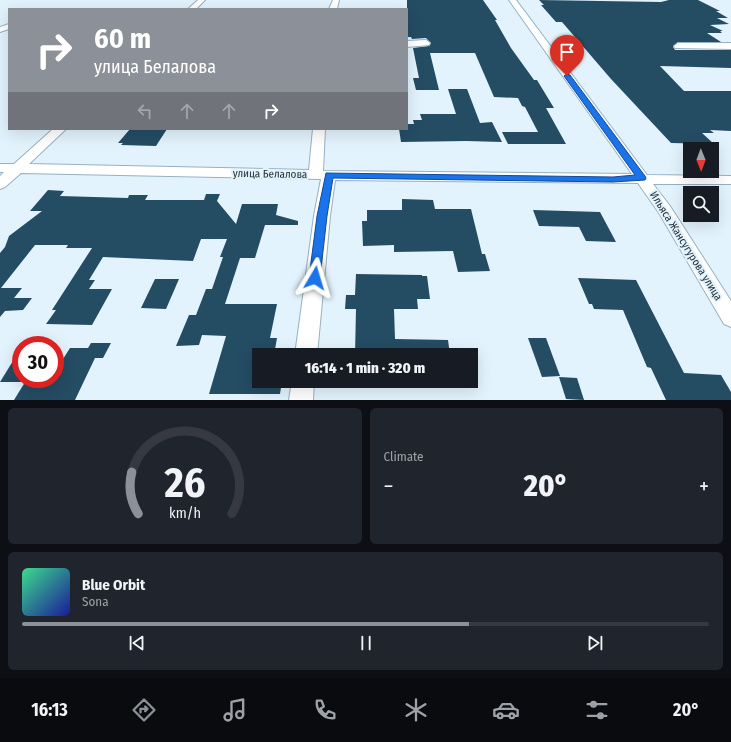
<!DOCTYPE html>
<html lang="en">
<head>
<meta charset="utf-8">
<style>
  :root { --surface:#171b24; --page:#20242c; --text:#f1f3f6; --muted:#9ea1a6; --line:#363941; --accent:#8c9099 }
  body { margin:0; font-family:"Fira Sans Condensed",sans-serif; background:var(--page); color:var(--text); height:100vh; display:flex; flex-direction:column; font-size:15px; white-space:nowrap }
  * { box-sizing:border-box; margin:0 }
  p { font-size:13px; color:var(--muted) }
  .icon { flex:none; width:22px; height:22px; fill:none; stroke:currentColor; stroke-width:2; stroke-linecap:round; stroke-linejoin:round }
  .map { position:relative; height:400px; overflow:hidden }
  .sheet { display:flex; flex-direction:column; gap:8px; padding:8px; background:#0d0f14; flex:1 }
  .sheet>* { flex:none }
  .guide { position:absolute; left:8px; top:8px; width:400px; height:122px; border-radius:0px; box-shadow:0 4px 16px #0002; background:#8c9099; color:#fff; overflow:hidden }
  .needle { width:26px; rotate:179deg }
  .tools { position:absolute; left:683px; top:142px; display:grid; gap:8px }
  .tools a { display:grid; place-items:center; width:36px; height:36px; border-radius:0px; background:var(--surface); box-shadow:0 4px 16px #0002; font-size:20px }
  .speed { position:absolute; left:12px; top:336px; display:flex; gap:8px; font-size:20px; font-weight:700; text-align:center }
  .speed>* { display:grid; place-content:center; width:52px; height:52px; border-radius:50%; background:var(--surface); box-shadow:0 4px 16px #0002; line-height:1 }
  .speed .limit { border:6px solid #d22; background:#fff; color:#111 }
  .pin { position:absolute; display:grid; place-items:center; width:34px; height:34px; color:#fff; margin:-41px -17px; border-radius:50% 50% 50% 0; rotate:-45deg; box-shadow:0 0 4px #0007 }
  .pin .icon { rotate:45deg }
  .me { position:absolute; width:44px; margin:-22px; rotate:7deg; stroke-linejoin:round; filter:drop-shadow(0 0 3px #0008) }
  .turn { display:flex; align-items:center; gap:14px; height:84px; padding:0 20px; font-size:18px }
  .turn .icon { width:52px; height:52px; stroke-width:2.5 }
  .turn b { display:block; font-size:28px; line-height:34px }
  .lanes { display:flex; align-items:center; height:38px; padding:0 20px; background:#0003; justify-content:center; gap:20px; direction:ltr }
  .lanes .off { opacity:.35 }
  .big { font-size:30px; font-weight:800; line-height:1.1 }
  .sheet .card { flex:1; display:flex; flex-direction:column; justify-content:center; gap:6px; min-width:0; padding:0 14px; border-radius:6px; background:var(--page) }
  .sheet .dial { align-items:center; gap:0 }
  .dial svg { height:104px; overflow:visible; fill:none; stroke:var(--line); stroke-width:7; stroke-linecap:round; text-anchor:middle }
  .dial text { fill:var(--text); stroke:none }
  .song { display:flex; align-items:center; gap:12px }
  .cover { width:48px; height:48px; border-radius:6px; background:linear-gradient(135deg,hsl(150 70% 55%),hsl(240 70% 35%)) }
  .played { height:4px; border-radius:2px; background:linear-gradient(90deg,var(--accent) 65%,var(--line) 65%) }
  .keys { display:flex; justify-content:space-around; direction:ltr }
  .heat { display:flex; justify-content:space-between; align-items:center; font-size:22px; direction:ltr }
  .sheet .tiles { flex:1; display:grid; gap:8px; grid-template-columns:1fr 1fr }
  .card:last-child { grid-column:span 2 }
  .trip { position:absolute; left:252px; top:348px; width:226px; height:40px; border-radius:0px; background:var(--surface); box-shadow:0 4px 16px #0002; font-weight:800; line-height:40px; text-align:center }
  .tab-bar { display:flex; height:64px; justify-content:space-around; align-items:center; background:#090b0e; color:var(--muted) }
  .tab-bar .icon { width:28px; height:28px }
  .tab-bar .on { color:var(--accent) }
  .tab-bar b { font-size:18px; color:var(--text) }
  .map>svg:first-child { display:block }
  .building { fill:#244c63 }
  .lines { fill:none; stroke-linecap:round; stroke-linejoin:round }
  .minor-casing { stroke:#96b1c2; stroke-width:2 }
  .minor { fill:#fff; fill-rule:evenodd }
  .route { fill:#1a73e8; stroke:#114b97 }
  .labels { text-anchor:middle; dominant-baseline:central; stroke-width:4; stroke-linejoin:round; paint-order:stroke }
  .street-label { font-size:11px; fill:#263138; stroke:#e2f3fd }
</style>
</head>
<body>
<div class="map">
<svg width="731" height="400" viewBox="0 0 731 400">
  <rect width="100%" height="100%" fill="#e2f3fd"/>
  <g class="building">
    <path d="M407 0H483L497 20H495L511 48 534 80H537L554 108H546L566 144H508L502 132H538L525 107 522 106 518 98 494 97 475 53H430L439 90H416L413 78H419L413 48 429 46 431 43 426 38 412 39 411 37H407Z"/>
    <path d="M539 0 661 2 669 0H698L720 11H716L728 18H717L729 24 710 25 723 31H720L722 33H707L721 42H678L673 47 675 50H731V68L660 66 684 91H731V131L710 130 714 133H702L714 144 671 143 611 79 562 22H556L541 5H544Z"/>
    <path d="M448 89H467L480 123 492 122 502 142 466 141 401 142 399 129H407V124H414L413 120H422L420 114H456Z"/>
    <path d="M130 129H167L156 146 121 145 123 143H118Z"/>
    <path d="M48 190 64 191 60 196 128 198 129 195H148L145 200H204L206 194H220L217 201 236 224 242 204H278L276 215 298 221V225H265L255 258H240L225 304H277L270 338H277L274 355H259V381H282L280 394H209L226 336 202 335 199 345 176 346 189 315H196L206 289H212L223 257H220L227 239H201L193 261 103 257 89 280H95L89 289H112L92 325 46 324 56 310H52L92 248H66L68 245H35L1 288H22L14 298H32L23 310 5 311 0 317V253L5 247 9 236 42 211H30Z"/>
    <path d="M402 199 433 200 435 209H471L482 254H485L490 271 458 272 453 251 394 252V245L363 246 362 221H367V210H402Z"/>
    <path d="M533 210 600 212 616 242 586 241 579 227 539 226Z"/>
    <path d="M356 274 422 275V276H427L430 299H417L418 309H394L395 339 448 340 450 355H355L356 309H345L346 295H355Z"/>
    <path d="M578 278 636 280 684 373 721 375 731 392V400H666L651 368 647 367 623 310 594 309 592 304H589Z"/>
    <path d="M155 279H179L166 309 141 308Z"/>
    <path d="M528 338H546L560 376 542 377Z"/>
    <path d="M91 343H111L103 358H95L75 400H14L27 379H55V359H63L70 348H88Z"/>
    <path d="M21 348V382H0Z"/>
    <path d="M559 377 577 378 584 400 566 399Z"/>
  </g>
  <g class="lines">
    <defs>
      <g id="minor">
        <path d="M198 0H205L196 9H188Z"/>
        <path d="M333 0H339L337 9H329Z"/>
        <path d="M509 0H516L647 175 731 176V184H653L670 206 731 301V327L724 324 659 213 638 183 335 180 330 216 317 355H295L314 216 321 179 21 173 5 187 0 189V176L4 172H0V164H14L53 129H66L29 164 309 170 313 129H325L323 171 632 174Z"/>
        <path d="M9 24V29L0 32V27Z"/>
        <path d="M426 40 430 43 429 45 407 47V41Z"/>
        <path d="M678 43H731V49L675 48 674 46Z"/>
        <path d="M292 381H314L313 400H289Z"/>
      </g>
    </defs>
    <use href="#minor" class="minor-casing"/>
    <use href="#minor" class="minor"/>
  </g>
  <path class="route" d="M567 74 570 75 645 176 646 178 645 180 613 182 333 178 327 216 320 278 319 281 315 282 311 281 309 278 317 216 326 173 613 177 635 175 564 76Z"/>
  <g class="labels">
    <g class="street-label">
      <text transform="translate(270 174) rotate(1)">улица Белалова</text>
      <text transform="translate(686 246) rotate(58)">Ильяса Жансугурова улица</text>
    </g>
  </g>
</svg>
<div class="tools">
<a><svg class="needle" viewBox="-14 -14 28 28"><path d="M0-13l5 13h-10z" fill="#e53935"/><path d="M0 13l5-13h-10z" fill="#9ea1a6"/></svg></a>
<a><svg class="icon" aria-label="search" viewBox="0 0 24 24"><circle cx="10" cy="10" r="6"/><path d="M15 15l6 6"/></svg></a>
</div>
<div class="speed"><div class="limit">30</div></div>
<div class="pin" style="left:567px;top:76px;background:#d93025"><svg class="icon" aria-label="arrive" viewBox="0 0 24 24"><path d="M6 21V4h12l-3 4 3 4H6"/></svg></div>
<svg class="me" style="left:315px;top:278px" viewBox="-20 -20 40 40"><path d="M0-17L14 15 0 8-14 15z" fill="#1a73e8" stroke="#fff" stroke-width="4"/></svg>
<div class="trip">16:14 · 1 min · 320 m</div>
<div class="guide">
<div class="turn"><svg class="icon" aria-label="right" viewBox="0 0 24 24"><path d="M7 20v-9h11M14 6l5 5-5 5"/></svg><div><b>60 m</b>улица Белалова</div></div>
<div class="lanes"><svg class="icon off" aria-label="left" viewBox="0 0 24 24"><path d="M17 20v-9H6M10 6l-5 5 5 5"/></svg><svg class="icon off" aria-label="ahead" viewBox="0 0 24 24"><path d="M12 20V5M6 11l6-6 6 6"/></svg><svg class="icon off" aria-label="ahead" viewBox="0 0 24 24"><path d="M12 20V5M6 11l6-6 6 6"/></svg><svg class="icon" aria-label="right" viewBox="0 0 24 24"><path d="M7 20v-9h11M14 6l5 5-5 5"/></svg></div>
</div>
</div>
<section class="sheet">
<div class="tiles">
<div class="card dial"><svg viewBox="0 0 100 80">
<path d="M14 69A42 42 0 1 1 86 69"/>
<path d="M14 69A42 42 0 0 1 9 37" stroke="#8c9099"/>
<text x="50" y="56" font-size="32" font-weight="700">26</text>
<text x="50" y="72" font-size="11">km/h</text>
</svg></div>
<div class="card"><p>Climate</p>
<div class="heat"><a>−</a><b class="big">20°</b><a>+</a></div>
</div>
<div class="card">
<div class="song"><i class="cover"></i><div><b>Blue Orbit</b><p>Sona</p></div></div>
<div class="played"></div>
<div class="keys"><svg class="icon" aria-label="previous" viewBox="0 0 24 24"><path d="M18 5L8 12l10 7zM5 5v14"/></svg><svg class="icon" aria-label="pause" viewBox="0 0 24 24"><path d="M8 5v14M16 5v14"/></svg><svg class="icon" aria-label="next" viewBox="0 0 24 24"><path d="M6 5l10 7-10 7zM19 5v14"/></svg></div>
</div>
</div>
</section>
<nav class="tab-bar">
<b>16:13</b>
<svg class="icon on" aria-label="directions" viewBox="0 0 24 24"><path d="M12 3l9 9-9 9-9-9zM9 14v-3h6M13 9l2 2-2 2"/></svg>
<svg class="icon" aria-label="music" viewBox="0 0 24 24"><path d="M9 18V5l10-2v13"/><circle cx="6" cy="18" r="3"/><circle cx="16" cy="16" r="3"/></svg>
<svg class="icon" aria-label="phone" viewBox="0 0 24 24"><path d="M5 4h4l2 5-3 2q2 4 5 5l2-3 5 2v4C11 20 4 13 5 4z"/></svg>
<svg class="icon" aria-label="climate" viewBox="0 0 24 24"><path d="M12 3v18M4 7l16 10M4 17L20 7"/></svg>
<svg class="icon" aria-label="car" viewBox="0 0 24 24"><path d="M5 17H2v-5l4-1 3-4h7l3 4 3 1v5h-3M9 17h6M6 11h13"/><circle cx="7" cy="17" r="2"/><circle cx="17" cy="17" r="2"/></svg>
<svg class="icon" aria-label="filters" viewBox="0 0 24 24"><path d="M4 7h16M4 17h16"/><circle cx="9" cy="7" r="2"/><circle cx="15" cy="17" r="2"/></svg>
<b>20°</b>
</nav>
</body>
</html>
